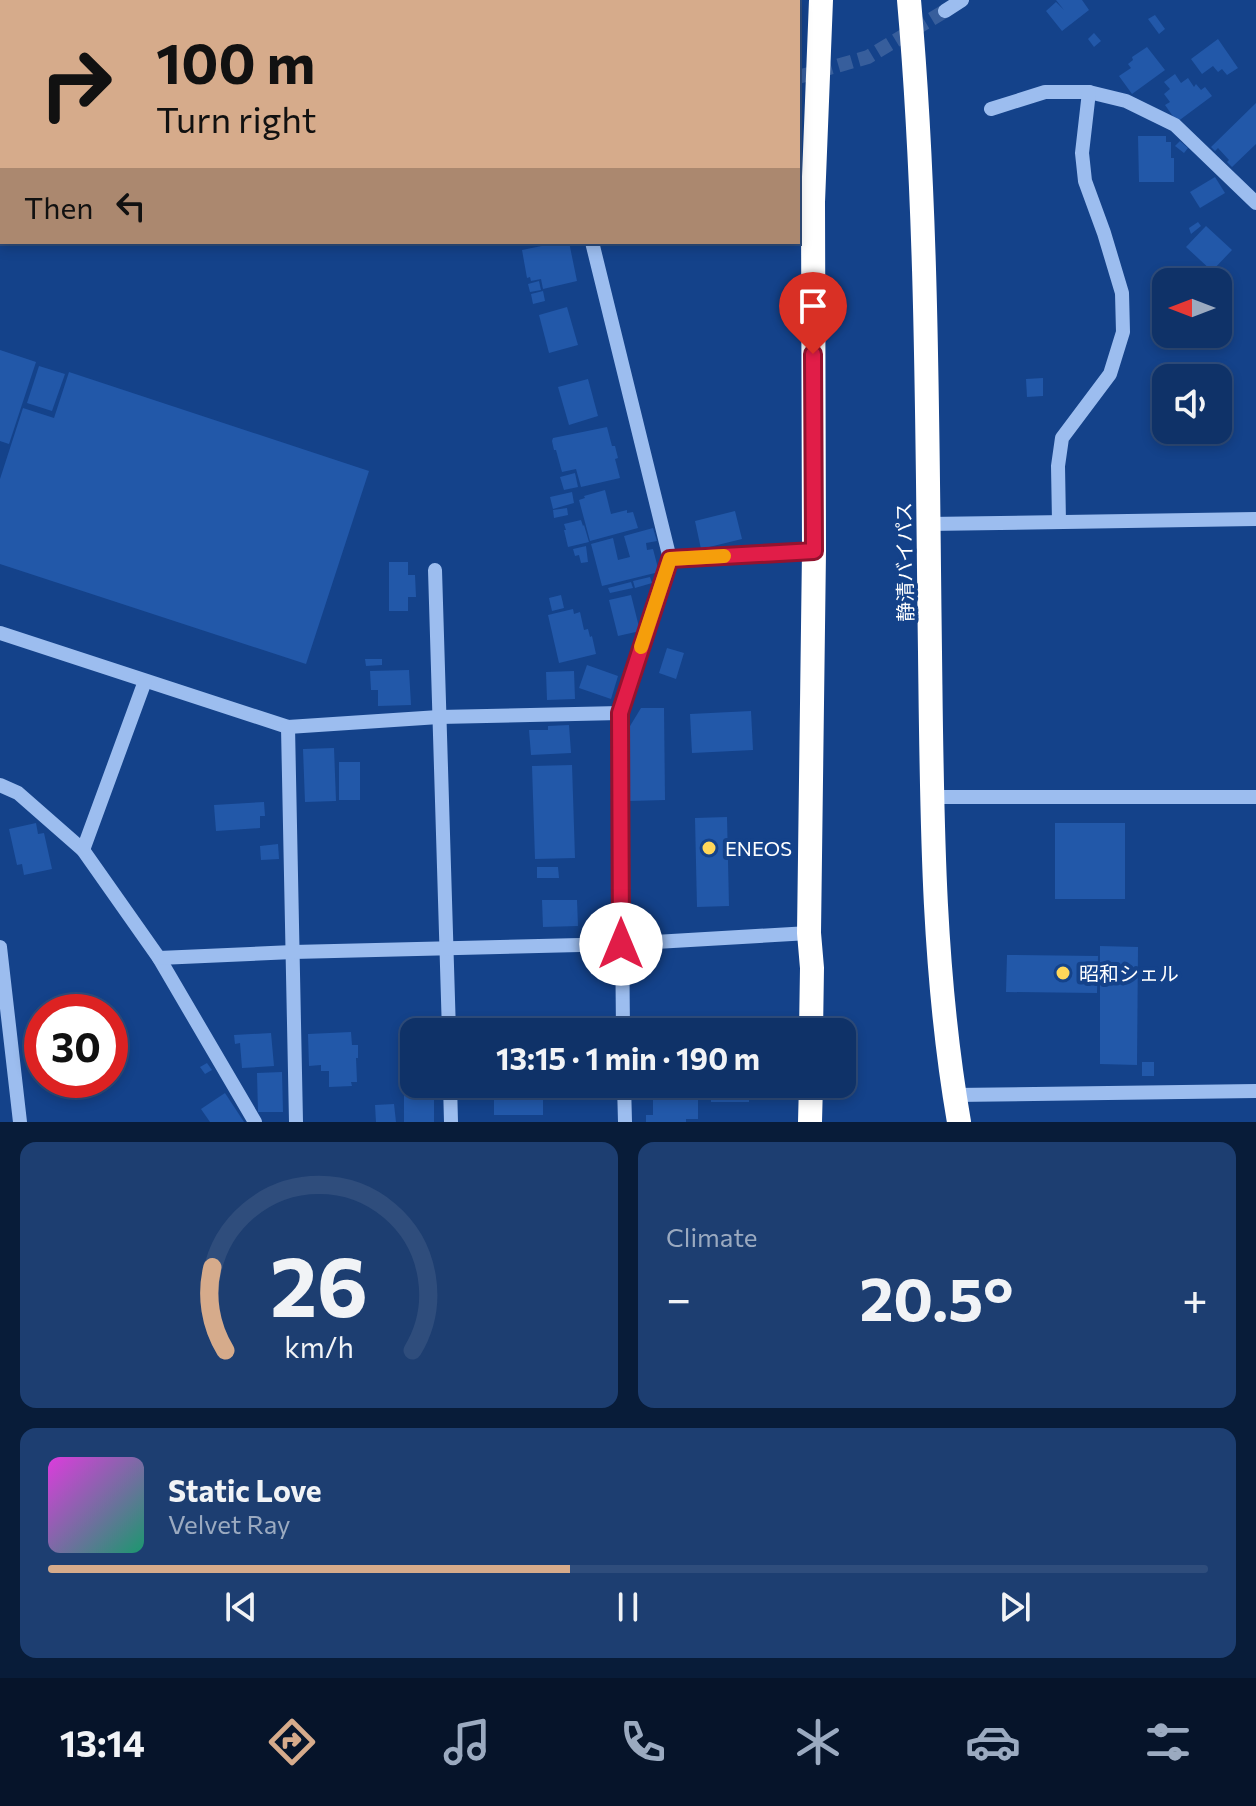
<!DOCTYPE html>
<html lang="en">
<head>
<meta charset="utf-8">
<style>
  :root { --surface:#0f3268; --page:#1d3e71; --text:#f1f3f6; --muted:#9baac0; --line:#2f4d7c; --accent:#d6ab8b }
  body { margin:0; font-family:Commissioner,"Noto Sans JP",sans-serif; background:var(--page); color:var(--text); height:100vh; display:flex; flex-direction:column; font-size:30px; white-space:nowrap }
  * { box-sizing:border-box; margin:0 }
  p { font-size:26px; color:var(--muted) }
  .icon { flex:none; width:44px; height:44px; fill:none; stroke:currentColor; stroke-width:2; stroke-linecap:round; stroke-linejoin:round }
  .map { position:relative; height:1122px; overflow:hidden }
  .panel { display:flex; flex-direction:column; gap:20px; padding:20px; background:#081c39; flex:1 }
  .panel>* { flex:none }
  .hud { position:absolute; left:0px; top:0px; width:800px; height:244px; box-shadow:0 4px 12px #0003,0 0 0 2px var(--line); background:#d6ab8b; color:#111; overflow:hidden }
  .needle { width:52px; rotate:270deg }
  .tools { position:absolute; left:1152px; top:268px; display:grid; gap:16px }
  .tools a { display:grid; place-items:center; width:80px; height:80px; border-radius:16px; background:var(--surface); box-shadow:0 4px 12px #0003,0 0 0 2px var(--line); font-size:40px }
  .speed { position:absolute; left:24px; top:994px; display:flex; gap:16px; font-size:40px; font-weight:700; text-align:center }
  .speed>* { display:grid; place-content:center; width:104px; height:104px; border-radius:50%; background:var(--surface); box-shadow:0 4px 12px #0003,0 0 0 2px var(--line); line-height:1 }
  .speed .limit { border:12px solid #d22; background:#fff; color:#111 }
  .pin { position:absolute; display:grid; place-items:center; width:68px; height:68px; color:#fff; margin:-82px -34px; border-radius:50% 50% 50% 0; rotate:-45deg; box-shadow:0 0 8px #0007 }
  .pin .icon { rotate:45deg }
  .me { position:absolute; width:88px; margin:-44px; rotate:0deg; stroke-linejoin:round; filter:drop-shadow(0 0 6px #0008) }
  .turn { display:flex; align-items:center; gap:28px; height:168px; padding:0 24px; font-size:36px }
  .turn .icon { width:104px; height:104px; stroke-width:2.5 }
  .turn b { display:block; font-size:56px; line-height:68px }
  .then { display:flex; align-items:center; height:76px; padding:0 24px; background:#0003; gap:16px; font-size:30px }
  .big { font-size:60px; font-weight:700; line-height:1.1 }
  .panel .tile { flex:1; display:flex; flex-direction:column; justify-content:center; gap:12px; min-width:0; padding:0 28px; border-radius:16px; background:var(--page) }
  .panel .dial { align-items:center; gap:0 }
  .dial svg { height:208px; overflow:visible; fill:none; stroke:var(--line); stroke-width:7; stroke-linecap:round; text-anchor:middle }
  .dial text { fill:var(--text); stroke:none }
  .song { display:flex; align-items:center; gap:24px }
  .cover { width:96px; height:96px; border-radius:12px; background:linear-gradient(135deg,hsl(300 70% 55%),hsl(160 70% 35%)) }
  .played { height:8px; border-radius:4px; background:linear-gradient(90deg,var(--accent) 45%,var(--line) 45%) }
  .keys { display:flex; justify-content:space-around; direction:ltr }
  .heat { display:flex; justify-content:space-between; align-items:center; font-size:44px; direction:ltr }
  .panel .tiles { flex:1; display:grid; gap:20px; grid-template-columns:1fr 1fr }
  .tile:last-child { grid-column:span 2 }
  .trip { position:absolute; left:400px; top:1018px; width:456px; height:80px; border-radius:16px; background:var(--surface); box-shadow:0 4px 12px #0003,0 0 0 2px var(--line); font-weight:700; line-height:80px; text-align:center }
  .dock { display:flex; height:128px; justify-content:space-around; align-items:center; background:#06142a; color:var(--muted) }
  .dock .icon { width:56px; height:56px }
  .dock .selected { color:var(--accent) }
  .dock b { font-size:36px; color:var(--text) }
  .map>svg:first-child { display:block }
  .building { fill:#2258a9 }
  .lines { fill:none; stroke-linecap:round; stroke-linejoin:round }
  .minor-tunnel { stroke:#375e9c; stroke-width:14; stroke-dasharray:14 7; stroke-linecap:butt }
  .minor { stroke:#9cbdef; stroke-width:14 }
  .major { stroke:#e4edff; stroke-width:20 }
  .highway { stroke:#fff; stroke-width:24 }
  .route-casing { stroke:#92132f; stroke-width:20 }
  .route { stroke:#e11d48; stroke-width:14 }
  .slow { stroke:#f59e0b; stroke-width:14 }
  .poi-dot { fill:#ffd75a; stroke:#14428a; stroke-width:3 }
  .labels { text-anchor:middle; dominant-baseline:central; stroke-width:8; stroke-linejoin:round; paint-order:stroke }
  .street-label { font-size:20px; fill:#fff; stroke:#14428a }
  .poi-label { font-size:20px; fill:#fff; stroke:#14428a; text-anchor:start }
</style>
</head>
<body>
<div class="map">
<svg width="1256" height="1122" viewBox="0 0 1256 1122">
  <rect width="100%" height="100%" fill="#14428a"/>
  <g class="building">
    <path d="M1056 0H1082L1089 10 1062 31 1046 11 1056 2 1064 10Z"/>
    <path d="M1155 15 1165 29 1159 34 1148 19Z"/>
    <path d="M1094 33 1101 41 1094 47 1088 39Z"/>
    <path d="M1218 39 1238 68 1227 75 1222 69 1218 72 1213 66 1202 74 1191 59Z"/>
    <path d="M1147 47 1165 70 1132 94 1119 76 1131 68 1128 64 1133 60 1132 57Z"/>
    <path d="M1175 74 1181 83 1188 78 1194 87 1196 84 1201 90 1205 87 1212 96 1177 122 1165 105 1170 102 1164 94 1170 89 1164 82Z"/>
    <path d="M1256 103V144L1232 167 1227 162 1229 160 1218 148 1215 151 1211 147Z"/>
    <path d="M1138 136H1166V142H1171V158H1174V182H1139Z"/>
    <path d="M1180 141 1188 148 1184 153 1175 146Z"/>
    <path d="M1215 177 1225 193 1200 208 1190 192Z"/>
    <path d="M1198 222 1201 226 1191 234 1189 228Z"/>
    <path d="M1206 226 1232 250 1212 271 1186 247Z"/>
    <path d="M561 242H569L577 281 543 289 541 279 531 281 530 277 527 278 522 250Z"/>
    <path d="M539 281 541 290 530 292 528 284Z"/>
    <path d="M543 291 545 301 533 304 531 294Z"/>
    <path d="M567 307 578 345 549 353 539 315Z"/>
    <path d="M0 350 36 362 9 444 0 441Z"/>
    <path d="M39 366 65 374 52 411 27 403Z"/>
    <path d="M69 372 369 471 306 664 0 564V479L23 408 54 418Z"/>
    <path d="M1043 378V396L1027 397 1026 379Z"/>
    <path d="M588 379 598 416 569 425 558 387Z"/>
    <path d="M607 427 612 446H615L618 458 615 459 620 478 581 487 576 469 562 472 556 450H554L552 441 553 438Z"/>
    <path d="M575 473 578 487 564 490 560 477Z"/>
    <path d="M605 490 611 514 627 510V513L633 512 638 528 590 541 579 500 585 498 584 496Z"/>
    <path d="M572 492 574 503 553 509 550 497Z"/>
    <path d="M567 508 568 515 554 518 553 510Z"/>
    <path d="M735 511 742 539 701 549 695 521Z"/>
    <path d="M581 520 583 526 584 525 589 542 568 547 564 530H566L564 524Z"/>
    <path d="M653 528 657 541 646 543 647 550 653 549 659 572 602 586 591 544 613 538 618 560 630 557 624 536Z"/>
    <path d="M586 546 588 562 581 563 579 555 575 556 573 549Z"/>
    <path d="M389 562H408V575H415L416 597H408V611H389Z"/>
    <path d="M650 577 652 583 635 588 633 581Z"/>
    <path d="M631 582 633 588 610 593 608 588Z"/>
    <path d="M561 595 564 608 552 611 549 598Z"/>
    <path d="M631 595 640 631 618 636 609 600Z"/>
    <path d="M573 609 574 614 580 612 584 630 588 629 590 637 592 636 596 654 559 663 548 615Z"/>
    <path d="M667 648 684 653 676 679 659 673Z"/>
    <path d="M365 659H382V665L366 666Z"/>
    <path d="M587 665 618 676 611 699 579 688Z"/>
    <path d="M409 670 411 705 378 706V690H371L370 671Z"/>
    <path d="M574 671 575 699 547 700 546 672Z"/>
    <path d="M641 708H664L665 800 629 801 627 731Z"/>
    <path d="M751 711 753 750 692 753 690 714Z"/>
    <path d="M569 725 571 753 531 755 529 730H548V726Z"/>
    <path d="M334 748 336 801 305 802 303 749Z"/>
    <rect x="339" y="762" width="21" height="38"/>
    <path d="M572 765 575 858 535 859 532 766Z"/>
    <path d="M264 802 265 816H260V828L216 831 214 805Z"/>
    <path d="M727 817 729 906 697 907 695 818Z"/>
    <path d="M36 823 38 834 44 833 52 869 24 875 22 864 17 865 9 829Z"/>
    <rect x="1055" y="823" width="70" height="76"/>
    <path d="M278 844 279 859 261 860 260 846Z"/>
    <path d="M537 867H558L559 878H537Z"/>
    <path d="M542 900H577L578 926 543 927Z"/>
    <path d="M1100 946 1138 947 1137 1065 1100 1064Z"/>
    <path d="M1007 955 1098 956 1097 993 1006 992Z"/>
    <path d="M351 1032 352 1045H358V1058H356L357 1082H351L352 1086 329 1087V1071H321V1065L309 1066 308 1034Z"/>
    <path d="M271 1033 274 1066 242 1068 240 1043 235 1044 234 1035Z"/>
    <rect x="1142" y="1062" width="12" height="14"/>
    <path d="M207 1063 212 1070 205 1074 200 1067Z"/>
    <path d="M282 1072 283 1112H258L257 1073Z"/>
    <path d="M711 1084H744V1098H749V1102H711Z"/>
    <rect x="404" y="1089" width="30" height="33"/>
    <rect x="552" y="1089" width="12" height="5"/>
    <path d="M669 1091H682V1096L698 1095V1119H686V1122H646V1115H653V1100H657V1094L669 1093Z"/>
    <path d="M225 1093 244 1122H210L201 1109Z"/>
    <rect x="494" y="1093" width="49" height="22"/>
    <path d="M394 1104 396 1122H376L375 1105Z"/>
  </g>
  <g class="lines">
    <path class="minor-tunnel" d="M798 77 868 57 945 11"/>
    <g class="minor">
      <path d="M456 0 458 2"/>
      <path d="M945 11 962 0"/>
      <path d="M991 109 1045 92H1089L1126 101 1175 125 1256 203"/>
      <path d="M592 242 670 559 620 713 623 1032"/>
      <path d="M1059 522 1058 466 1062 438 1110 374 1123 332 1122 293 1104 233 1085 181 1082 153 1089 92"/>
      <path d="M928 524 1256 519"/>
      <path d="M670 559 814 551"/>
      <path d="M435 570 449 1032"/>
      <path d="M0 633 288 727 439 717 620 713"/>
      <path d="M288 727 296 1122"/>
      <path d="M0 785 18 793 83 850 159 958 255 1122"/>
      <path d="M931 797H1256"/>
      <path d="M83 850 145 681"/>
      <path d="M0 947 20 1122"/>
      <path d="M159 958 293 952 621 944 809 933"/>
      <path d="M450 1084 451 1122"/>
      <path d="M624 1084 625 1122"/>
      <path d="M954 1095 1256 1091"/>
    </g>
    <g class="major">
      <path d="M243 2 246 0"/>
      <path d="M0 105H2"/>
    </g>
    <g class="highway">
      <path d="M909 0C928 216 927 436 930 652 932 809 932 967 959 1122"/>
      <path d="M811 1032 812 968 809 933 814 551 813 202 821 0"/>
      <path d="M810 1122 811 1084"/>
    </g>
  </g>
  <g class="lines">
    <defs>
      <path id="route" d="M621 944 620 713 670 559 814 551 813 354"/>
    </defs>
    <use href="#route" class="route-casing"/>
    <use href="#route" class="route"/>
    <path class="slow" d="M641 647 670 559 724 556"/>
  </g>
  <g class="poi-dot">
    <circle cx="709" cy="848" r="8"/>
    <circle cx="1063" cy="973" r="8"/>
  </g>
  <g class="labels">
    <g class="street-label">
      <text transform="translate(904 562) rotate(-91)">静清バイパス</text>
    </g>
    <g class="poi-label">
      <text x="725" y="848">ENEOS</text>
      <text x="1079" y="973">昭和シェル</text>
    </g>
  </g>
</svg>
<div class="tools">
<a><svg class="needle" viewBox="-14 -14 28 28"><path d="M0-13l5 13h-10z" fill="#e53935"/><path d="M0 13l5-13h-10z" fill="#9baac0"/></svg></a>
<a><svg class="icon" aria-label="sound" viewBox="0 0 24 24"><path d="M4 9h4l5-4v14l-5-4H4zM17 9q2 3 0 6"/></svg></a>
</div>
<div class="speed"><div class="limit">30</div></div>
<div class="pin" style="left:813px;top:354px;background:#d93025"><svg class="icon" aria-label="arrive" viewBox="0 0 24 24"><path d="M6 21V4h12l-3 4 3 4H6"/></svg></div>
<svg class="me" style="left:621px;top:944px" viewBox="-20 -20 40 40"><circle r="19" fill="#fff"/><path d="M0-13L10 11 0 6-10 11z" fill="#e11d48"/></svg>
<div class="trip">13:15 · 1 min · 190 m</div>
<div class="hud">
<div class="turn"><svg class="icon" aria-label="right" viewBox="0 0 24 24"><path d="M7 20v-9h11M14 6l5 5-5 5"/></svg><div><b>100 m</b>Turn right</div></div>
<div class="then">Then<svg class="icon" aria-label="left" viewBox="0 0 24 24"><path d="M17 20v-9H6M10 6l-5 5 5 5"/></svg></div>
</div>
</div>
<section class="panel">
<div class="tiles">
<div class="tile dial"><svg viewBox="0 0 100 80">
<path d="M14 69A42 42 0 1 1 86 69"/>
<path d="M14 69A42 42 0 0 1 9 37" stroke="#d6ab8b"/>
<text x="50" y="56" font-size="32" font-weight="700">26</text>
<text x="50" y="72" font-size="11">km/h</text>
</svg></div>
<div class="tile"><p>Climate</p>
<div class="heat"><a>−</a><b class="big">20.5°</b><a>+</a></div>
</div>
<div class="tile">
<div class="song"><i class="cover"></i><div><b>Static Love</b><p>Velvet Ray</p></div></div>
<div class="played"></div>
<div class="keys"><svg class="icon" aria-label="previous" viewBox="0 0 24 24"><path d="M18 5L8 12l10 7zM5 5v14"/></svg><svg class="icon" aria-label="pause" viewBox="0 0 24 24"><path d="M8 5v14M16 5v14"/></svg><svg class="icon" aria-label="next" viewBox="0 0 24 24"><path d="M6 5l10 7-10 7zM19 5v14"/></svg></div>
</div>
</div>
</section>
<nav class="dock">
<b>13:14</b>
<svg class="icon selected" aria-label="directions" viewBox="0 0 24 24"><path d="M12 3l9 9-9 9-9-9zM9 14v-3h6M13 9l2 2-2 2"/></svg>
<svg class="icon" aria-label="music" viewBox="0 0 24 24"><path d="M9 18V5l10-2v13"/><circle cx="6" cy="18" r="3"/><circle cx="16" cy="16" r="3"/></svg>
<svg class="icon" aria-label="phone" viewBox="0 0 24 24"><path d="M5 4h4l2 5-3 2q2 4 5 5l2-3 5 2v4C11 20 4 13 5 4z"/></svg>
<svg class="icon" aria-label="climate" viewBox="0 0 24 24"><path d="M12 3v18M4 7l16 10M4 17L20 7"/></svg>
<svg class="icon" aria-label="car" viewBox="0 0 24 24"><path d="M5 17H2v-5l4-1 3-4h7l3 4 3 1v5h-3M9 17h6M6 11h13"/><circle cx="7" cy="17" r="2"/><circle cx="17" cy="17" r="2"/></svg>
<svg class="icon" aria-label="filters" viewBox="0 0 24 24"><path d="M4 7h16M4 17h16"/><circle cx="9" cy="7" r="2"/><circle cx="15" cy="17" r="2"/></svg>
</nav>
</body>
</html>
